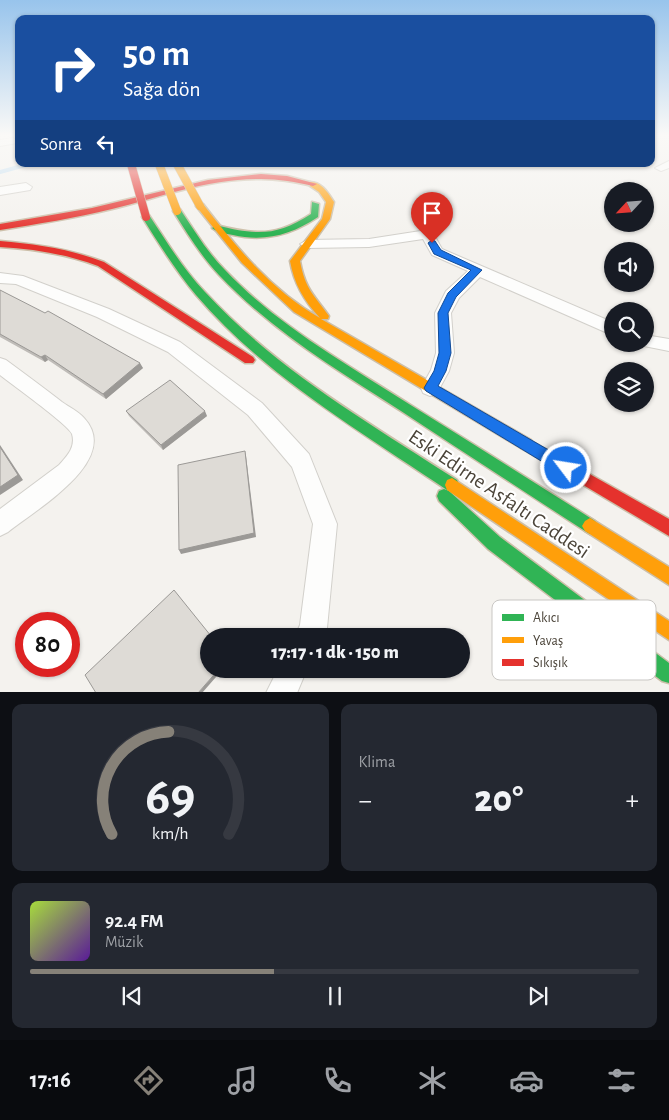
<!DOCTYPE html>
<html lang="tr">
<head>
<meta charset="utf-8">
<style>
  :root { --surface:#171b24; --page:#242831; --text:#f1f3f6; --muted:#9ea1a6; --line:#363941; --accent:#868178 }
  body { margin:0; font-family:"Alegreya Sans",sans-serif; background:var(--page); color:var(--text); height:100vh; display:flex; flex-direction:column; font-size:19px; white-space:nowrap }
  * { box-sizing:border-box; margin:0 }
  p { font-size:16px; color:var(--muted) }
  .icon { flex:none; width:28px; height:28px; fill:none; stroke:currentColor; stroke-width:2; stroke-linecap:round; stroke-linejoin:round }
  .map { position:relative; height:692px; overflow:hidden }
  .sheet { display:flex; flex-direction:column; gap:12px; padding:12px; background:#0d0f14; flex:1 }
  .sheet>* { flex:none }
  .top-card { position:absolute; left:15px; top:15px; width:640px; height:152px; border-radius:10px; box-shadow:0 1px 4px #0004; background:#1a4fa0; color:#fff; overflow:hidden }
  .needle { width:32px; rotate:244deg }
  .controls { position:absolute; left:604px; top:182px; display:grid; gap:10px }
  .controls a { display:grid; place-items:center; width:50px; height:50px; border-radius:50%; background:var(--surface); box-shadow:0 1px 4px #0004; font-size:25px }
  .speed { position:absolute; left:15px; top:612px; display:flex; gap:10px; font-size:25px; font-weight:700; text-align:center }
  .speed>* { display:grid; place-content:center; width:65px; height:65px; border-radius:50%; background:var(--surface); box-shadow:0 1px 4px #0004; line-height:1 }
  .speed .limit { border:8px solid #d22; background:#fff; color:#111 }
  .pin { position:absolute; display:grid; place-items:center; width:42px; height:42px; color:#fff; margin:-51px -21px; border-radius:50% 50% 50% 0; rotate:-45deg; box-shadow:0 0 5px #0007 }
  .pin .icon { rotate:45deg }
  .me { position:absolute; width:55px; margin:-28px; rotate:301deg; stroke-linejoin:round; filter:drop-shadow(0 0 4px #0008) }
  .turn { display:flex; align-items:center; gap:18px; height:105px; padding:0 25px; font-size:22px }
  .turn .icon { width:65px; height:65px; stroke-width:2.5 }
  .turn b { display:block; font-size:35px; line-height:42px }
  .then { display:flex; align-items:center; height:48px; padding:0 25px; background:#0003; gap:10px; font-size:19px }
  .big { font-size:38px; font-weight:800; line-height:1.1 }
  .sheet .widget { flex:1; display:flex; flex-direction:column; justify-content:center; gap:8px; min-width:0; padding:0 18px; border-radius:10px; background:var(--page) }
  .sheet .dial { align-items:center; gap:0 }
  .dial svg { height:130px; overflow:visible; fill:none; stroke:var(--line); stroke-width:7; stroke-linecap:round; text-anchor:middle }
  .dial text { fill:var(--text); stroke:none }
  .song { display:flex; align-items:center; gap:15px }
  .cover { width:60px; height:60px; border-radius:8px; background:linear-gradient(135deg,hsl(80 70% 55%),hsl(270 70% 35%)) }
  .played { height:5px; border-radius:2px; background:linear-gradient(90deg,var(--accent) 40%,var(--line) 40%) }
  .keys { display:flex; justify-content:space-around; direction:ltr }
  .heat { display:flex; justify-content:space-between; align-items:center; font-size:28px; direction:ltr }
  .sheet .tiles { flex:1; display:grid; gap:12px; grid-template-columns:1fr 1fr }
  .widget:last-child { grid-column:span 2 }
  .trip { position:absolute; left:200px; top:628px; width:270px; height:50px; border-radius:25px; background:var(--surface); box-shadow:0 1px 4px #0004; font-weight:800; line-height:50px; text-align:center }
  .menu { display:flex; height:80px; justify-content:space-around; align-items:center; background:#090b0e; color:var(--muted) }
  .menu .icon { width:35px; height:35px }
  .menu .current { color:var(--accent) }
  .menu b { font-size:22px; color:var(--text) }
  .map>svg:first-child { display:block }
  .lines { fill:none; stroke-linecap:round; stroke-linejoin:round }
  .stream { stroke:#c0ddf1; stroke-width:4 }
  .street-casing { stroke:#d2d0cb; stroke-width:2 }
  .fast-casing { stroke:#ccbfa9; stroke-width:3 }
  .slow-casing { stroke:#ccbfa9; stroke-width:3 }
  .jam-casing { stroke:#ccbfa9; stroke-width:3 }
  .street { fill:#fdfdfc; fill-rule:evenodd }
  .fast { fill:#30b455; fill-rule:evenodd }
  .slow { fill:#ff9f0a; fill-rule:evenodd }
  .jam { fill:#e5322d; fill-rule:evenodd }
  .slow-bridge-casing { stroke:#ccbfa9; stroke-width:9; stroke-linecap:butt }
  .jam-bridge-casing { stroke:#ccbfa9; stroke-width:9; stroke-linecap:butt }
  .slow-bridge { stroke:#ff9f0a; stroke-width:8 }
  .jam-bridge { stroke:#e5322d; stroke-width:8 }
  .wall { fill:#bfbcb8 }
  .shaded-wall { fill:#9b9996 }
  .building { fill:#dedbd6; stroke:#9b9996 }
  .route { fill:#1a73e8; stroke:#114b97 }
  .labels { text-anchor:middle; dominant-baseline:central; stroke-width:4.5; stroke-linejoin:round; paint-order:stroke }
  .near-street-label { font-size:21px; fill:#4b4439; stroke:#fff }
  .key { fill:#fff; stroke:#c9c7c4; stroke-width:1 }
  .key-label { font-size:14px; fill:#4b4439 }
</style>
</head>
<body>
<div class="map">
<svg width="669" height="693" viewBox="0 0 669 693">
  <rect width="100%" height="100%" fill="#f4f2ee"/>
  <g class="lines">
    <path class="stream" d="M0 172 29 164"/>
    <defs>
      <g id="street">
        <path d="M13 138 18 141 17 143 0 146V140Z"/>
        <path d="M669 161V168L661 171 655 168Z"/>
        <path d="M26 183 32 187 30 190 0 195V187Z"/>
        <path d="M427 230 432 231 442 249 612 322V335L480 277 459 298 451 313 454 353 449 371 437 393 430 396 423 393 421 388 431 370 436 353 435 313 446 291 468 271 432 255 423 239 369 247 307 248 300 244 307 240 369 239Z"/>
        <path d="M0 273 23 276 109 309 180 342 262 403 309 454 337 524 327 628 323 636H295L300 625 313 524 292 467 248 415 168 352 97 317 16 284 0 283Z"/>
        <path d="M645 335 669 339V351L639 345 638 344H645Z"/>
        <path d="M0 358 6 360C25 374 44 388 62 402 69 407 78 411 84 418 123 460 35 510 8 532L0 536V509L59 465C67 456 76 447 72 434 69 425 11 384 0 375Z"/>
        <path d="M278 669H307L297 693H266Z"/>
      </g>
      <g id="fast">
        <path d="M312 202 319 204 318 217C291 235 265 242 233 235 226 234 217 232 212 228L216 225C255 235 276 237 311 214Z"/>
        <path d="M174 209H180C194 230 207 252 225 270 277 325 345 363 409 404 471 443 533 481 595 521L598 526 595 531 590 534 585 531C523 491 462 451 401 411 337 370 272 331 219 275 201 256 187 233 173 211Z"/>
        <path d="M143 215H149C167 242 183 269 205 292 277 370 369 423 457 480L459 485 457 490 452 492 447 490C360 431 265 376 196 295 176 271 159 244 142 217Z"/>
        <path d="M444 489 449 491 500 537 669 663V683L662 681 488 549 439 501 437 496 439 491Z"/>
      </g>
      <g id="slow">
        <path d="M310 182C322 182 328 193 334 202L330 219 300 261C305 289 314 295 329 316L328 319H321L531 440 533 444 531 448 526 450 521 448 294 312 242 263 196 206 203 204C236 247 272 291 320 318 304 301 294 284 290 261L322 219 326 202 319 192 310 186Z"/>
        <path d="M452 478 669 621V640L447 490 445 485 447 480Z"/>
        <path d="M590 518 669 567V585L585 531 582 526 585 521Z"/>
      </g>
      <g id="jam">
        <path d="M261 174 287 176 317 184 313 186C296 182 279 179 261 179 210 178 161 197 112 209 75 218 38 224 0 230V224L92 208 208 180Z"/>
        <path d="M0 241C36 244 70 249 104 262L253 357 255 360 253 363H245L98 266C66 254 34 249 0 247Z"/>
        <path d="M526 438 669 519V536L521 448 519 444 521 440Z"/>
      </g>
    </defs>
    <use href="#street" class="street-casing"/>
    <use href="#fast" class="fast-casing"/>
    <use href="#slow" class="slow-casing"/>
    <use href="#jam" class="jam-casing"/>
    <use href="#street" class="street"/>
    <use href="#fast" class="fast"/>
    <use href="#slow" class="slow"/>
    <use href="#jam" class="jam"/>
    <defs>
      <g id="slow-bridge">
        <path d="M159 164 177 211"/>
        <path d="M177 164 200 206"/>
      </g>
      <path id="jam-bridge" d="M131 164 146 217"/>
    </defs>
    <use href="#slow-bridge" class="slow-bridge-casing"/>
    <use href="#jam-bridge" class="jam-bridge-casing"/>
    <use href="#slow-bridge" class="slow-bridge"/>
    <use href="#jam-bridge" class="jam-bridge"/>
  </g>
  <g class="wall">
    <path d="M0 290 143 368 106 399 48 360 45 362 0 337Z"/>
    <path d="M126 411 207 416 163 450 129 416Z"/>
  </g>
  <g class="shaded-wall">
    <path d="M45 355 48 360 45 362 41 357Z"/>
    <path d="M140 363 143 368 106 399 103 394Z"/>
    <path d="M205 411 207 416 163 450 161 445Z"/>
    <path d="M0 445 23 480 0 495Z"/>
    <path d="M245 451 246 456 256 537 181 554 179 550Z"/>
    <path d="M219 669H223L202 693H198Z"/>
  </g>
  <g class="building">
    <path d="M0 290 45 313 48 311 140 363 103 394 45 355 41 357 0 334Z"/>
    <path d="M170 380 205 411 161 445 126 411Z"/>
    <path d="M0 447 18 475 0 487Z"/>
    <path d="M245 451 254 533 179 550 178 465Z"/>
    <path d="M174 590 211 636H209V669H219L198 693H96L85 675Z"/>
  </g>
  <linearGradient id="sky" x2="0" y2="1"><stop stop-color="#98c4ec"/><stop offset="0.58" stop-color="#faf9f7"/><stop offset="1" stop-color="#faf9f7" stop-opacity="0"/></linearGradient>
  <rect width="669" height="233" fill="url(#sky)"/>
  <path class="route" d="M432 240 435 241 441 250 482 270 456 297 448 313 451 353 446 371 438 386 571 463 573 468 571 473 566 474 561 473 426 391 424 388 434 371 439 353 438 313 448 293 471 270 434 254 428 243Z"/>
  <g class="labels">
    <g class="near-street-label">
      <text transform="translate(499 494) rotate(34)">Eski Edirne Asfaltı Caddesi</text>
    </g>
  </g>
  <rect x="492" y="600" width="164" height="80" rx="8" class="key"/>
  <rect x="502" y="614" width="22" height="7" fill="#30b455"/>
  <rect x="502" y="637" width="22" height="6" fill="#ff9f0a"/>
  <rect x="502" y="659" width="22" height="7" fill="#e5322d"/>
  <g class="key-label">
    <text x="533" y="622">Akıcı</text>
    <text x="533" y="645">Yavaş</text>
    <text x="533" y="667">Sıkışık</text>
  </g>
</svg>
<div class="controls">
<a><svg class="needle" viewBox="-14 -14 28 28"><path d="M0-13l5 13h-10z" fill="#e53935"/><path d="M0 13l5-13h-10z" fill="#9ea1a6"/></svg></a>
<a><svg class="icon" aria-label="sound" viewBox="0 0 24 24"><path d="M4 9h4l5-4v14l-5-4H4zM17 9q2 3 0 6"/></svg></a>
<a><svg class="icon" aria-label="search" viewBox="0 0 24 24"><circle cx="10" cy="10" r="6"/><path d="M15 15l6 6"/></svg></a>
<a><svg class="icon" aria-label="layers" viewBox="0 0 24 24"><path d="M12 4l9 5-9 5-9-5zM3 14l9 5 9-5"/></svg></a>
</div>
<div class="speed"><div class="limit">80</div></div>
<div class="pin" style="left:432px;top:243px;background:#d93025"><svg class="icon" aria-label="arrive" viewBox="0 0 24 24"><path d="M6 21V4h12l-3 4 3 4H6"/></svg></div>
<svg class="me" style="left:566px;top:468px" viewBox="-20 -20 40 40"><circle r="17" fill="#1a73e8" stroke="#fff" stroke-width="3"/><path d="M0-11L8 9 0 5-8 9z" fill="#fff"/></svg>
<div class="trip">17:17 · 1 dk · 150 m</div>
<div class="top-card">
<div class="turn"><svg class="icon" aria-label="right" viewBox="0 0 24 24"><path d="M7 20v-9h11M14 6l5 5-5 5"/></svg><div><b>50 m</b>Sağa dön</div></div>
<div class="then">Sonra<svg class="icon" aria-label="left" viewBox="0 0 24 24"><path d="M17 20v-9H6M10 6l-5 5 5 5"/></svg></div>
</div>
</div>
<section class="sheet">
<div class="tiles">
<div class="widget dial"><svg viewBox="0 0 100 80">
<path d="M14 69A42 42 0 1 1 86 69"/>
<path d="M14 69A42 42 0 0 1 49 6" stroke="#868178"/>
<text x="50" y="56" font-size="32" font-weight="700">69</text>
<text x="50" y="72" font-size="11">km/h</text>
</svg></div>
<div class="widget"><p>Klima</p>
<div class="heat"><a>−</a><b class="big">20°</b><a>+</a></div>
</div>
<div class="widget">
<div class="song"><i class="cover"></i><div><b>92.4 FM</b><p>Müzik</p></div></div>
<div class="played"></div>
<div class="keys"><svg class="icon" aria-label="previous" viewBox="0 0 24 24"><path d="M18 5L8 12l10 7zM5 5v14"/></svg><svg class="icon" aria-label="pause" viewBox="0 0 24 24"><path d="M8 5v14M16 5v14"/></svg><svg class="icon" aria-label="next" viewBox="0 0 24 24"><path d="M6 5l10 7-10 7zM19 5v14"/></svg></div>
</div>
</div>
</section>
<nav class="menu">
<b>17:16</b>
<svg class="icon current" aria-label="directions" viewBox="0 0 24 24"><path d="M12 3l9 9-9 9-9-9zM9 14v-3h6M13 9l2 2-2 2"/></svg>
<svg class="icon" aria-label="music" viewBox="0 0 24 24"><path d="M9 18V5l10-2v13"/><circle cx="6" cy="18" r="3"/><circle cx="16" cy="16" r="3"/></svg>
<svg class="icon" aria-label="phone" viewBox="0 0 24 24"><path d="M5 4h4l2 5-3 2q2 4 5 5l2-3 5 2v4C11 20 4 13 5 4z"/></svg>
<svg class="icon" aria-label="climate" viewBox="0 0 24 24"><path d="M12 3v18M4 7l16 10M4 17L20 7"/></svg>
<svg class="icon" aria-label="car" viewBox="0 0 24 24"><path d="M5 17H2v-5l4-1 3-4h7l3 4 3 1v5h-3M9 17h6M6 11h13"/><circle cx="7" cy="17" r="2"/><circle cx="17" cy="17" r="2"/></svg>
<svg class="icon" aria-label="filters" viewBox="0 0 24 24"><path d="M4 7h16M4 17h16"/><circle cx="9" cy="7" r="2"/><circle cx="15" cy="17" r="2"/></svg>
</nav>
</body>
</html>
